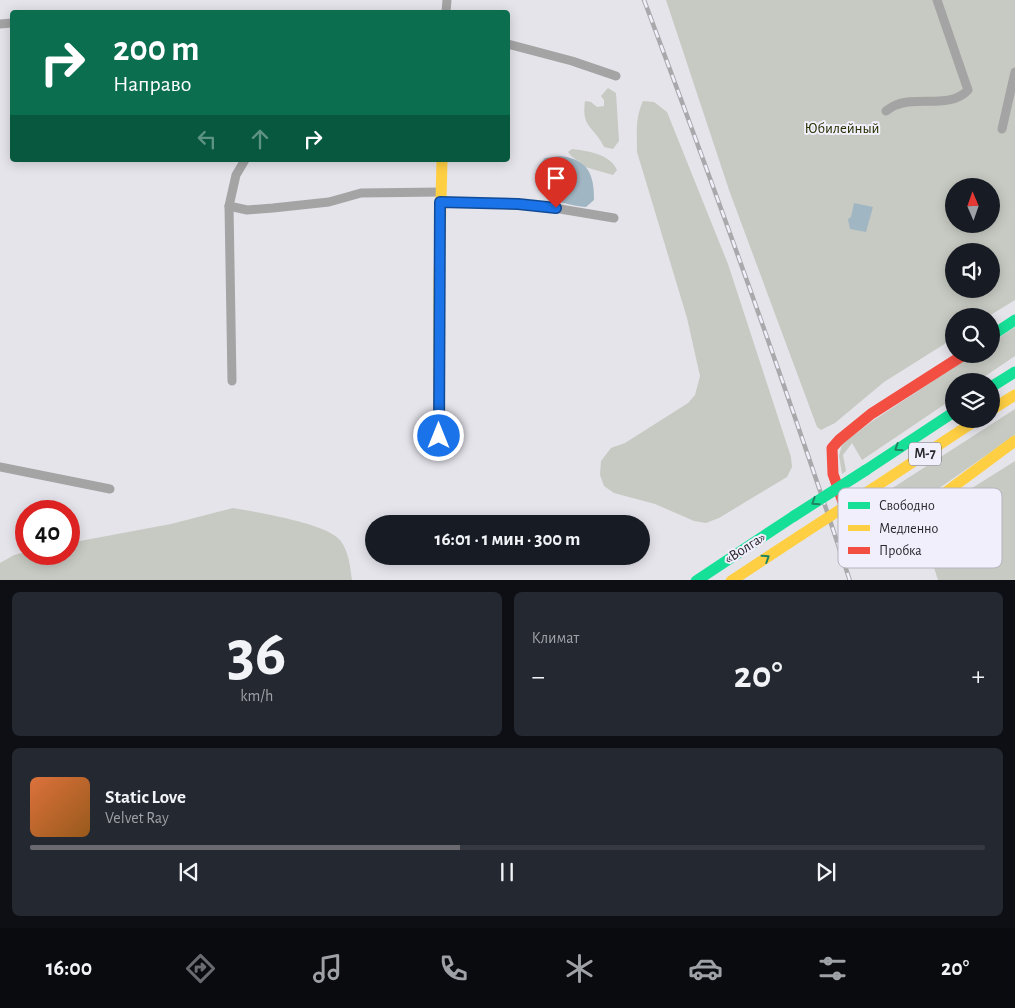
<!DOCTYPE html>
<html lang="ru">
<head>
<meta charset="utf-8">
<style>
  :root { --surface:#171b24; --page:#242831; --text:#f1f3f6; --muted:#9ea1a6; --line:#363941; --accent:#6b6a70 }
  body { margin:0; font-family:"Alegreya Sans",sans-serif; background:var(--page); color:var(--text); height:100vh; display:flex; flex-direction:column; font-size:19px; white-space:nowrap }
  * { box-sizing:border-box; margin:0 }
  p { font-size:16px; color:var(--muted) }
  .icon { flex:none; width:28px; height:28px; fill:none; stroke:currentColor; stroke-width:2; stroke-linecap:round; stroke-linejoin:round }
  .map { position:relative; height:580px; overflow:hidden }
  .panel { display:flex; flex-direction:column; gap:12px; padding:12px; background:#0d0f14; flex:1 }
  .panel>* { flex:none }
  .guide { position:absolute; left:10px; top:10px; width:500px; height:152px; border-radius:5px; box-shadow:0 2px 12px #0003; background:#0b6e4f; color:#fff; overflow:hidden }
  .needle { width:32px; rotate:358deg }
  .tools { position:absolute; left:945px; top:178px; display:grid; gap:10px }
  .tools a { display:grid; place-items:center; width:55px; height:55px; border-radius:50%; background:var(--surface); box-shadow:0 2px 12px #0003; font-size:25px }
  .speed { position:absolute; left:15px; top:500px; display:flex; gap:10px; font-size:25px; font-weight:700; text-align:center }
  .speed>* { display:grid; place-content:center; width:65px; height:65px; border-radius:50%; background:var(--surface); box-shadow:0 2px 12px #0003; line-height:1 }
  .speed .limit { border:8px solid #d22; background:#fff; color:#111 }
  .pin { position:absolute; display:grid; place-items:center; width:42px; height:42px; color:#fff; margin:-51px -21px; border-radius:50% 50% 50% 0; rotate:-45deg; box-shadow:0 0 5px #0007 }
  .pin .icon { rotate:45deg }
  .me { position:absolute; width:55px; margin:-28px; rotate:0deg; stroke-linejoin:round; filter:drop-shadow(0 0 4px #0008) }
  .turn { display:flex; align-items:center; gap:18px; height:105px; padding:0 20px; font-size:22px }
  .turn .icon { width:65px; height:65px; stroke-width:2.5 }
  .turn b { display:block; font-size:35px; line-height:42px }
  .lanes { display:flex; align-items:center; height:48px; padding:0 20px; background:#0003; justify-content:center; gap:25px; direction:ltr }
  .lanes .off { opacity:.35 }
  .big { font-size:38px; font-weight:700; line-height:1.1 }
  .panel .tile { flex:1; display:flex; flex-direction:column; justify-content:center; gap:8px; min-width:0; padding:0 18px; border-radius:8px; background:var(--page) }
  .panel .dial { align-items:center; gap:0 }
  .dial b { font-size:65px; line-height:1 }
  .song { display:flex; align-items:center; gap:15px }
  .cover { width:60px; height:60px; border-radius:8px; background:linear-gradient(135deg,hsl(20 70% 55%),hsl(30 70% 35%)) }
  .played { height:5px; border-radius:2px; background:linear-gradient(90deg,var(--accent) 45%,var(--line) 45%) }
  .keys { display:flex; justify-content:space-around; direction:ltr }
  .heat { display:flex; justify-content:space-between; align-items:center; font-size:28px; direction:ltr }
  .panel .tiles { flex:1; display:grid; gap:12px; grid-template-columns:1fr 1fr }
  .tile:last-child { grid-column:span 2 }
  .trip { position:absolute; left:365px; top:515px; width:285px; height:50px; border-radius:25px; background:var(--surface); box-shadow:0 2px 12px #0003; font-weight:700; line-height:50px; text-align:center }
  .tabs { display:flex; height:80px; justify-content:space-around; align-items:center; background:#090b0e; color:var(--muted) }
  .tabs .icon { width:35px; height:35px }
  .tabs .selected { color:var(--accent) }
  .tabs b { font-size:22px; color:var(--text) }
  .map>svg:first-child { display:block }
  .green { fill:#c7cac2; fill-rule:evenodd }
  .water { fill:#a1b6c3 }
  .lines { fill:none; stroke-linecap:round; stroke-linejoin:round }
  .street { stroke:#a4a4a4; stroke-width:9 }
  .fast { stroke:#16e098; stroke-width:11 }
  .slow { stroke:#ffcf43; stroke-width:11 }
  .jam { stroke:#f24e42; stroke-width:11 }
  .rail-casing { stroke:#a9a8aa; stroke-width:4.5 }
  .rail { stroke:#f1effb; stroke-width:2.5; stroke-dasharray:8; stroke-linecap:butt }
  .fast-bridge { stroke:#16e098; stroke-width:11 }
  .slow-bridge { stroke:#ffcf43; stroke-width:11 }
  .oneway { stroke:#208462 }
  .route-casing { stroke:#114b97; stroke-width:12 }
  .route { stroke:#1a73e8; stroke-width:9 }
  .labels { text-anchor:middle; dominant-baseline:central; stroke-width:4; stroke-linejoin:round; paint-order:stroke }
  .shield { fill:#f1effb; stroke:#65646b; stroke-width:1 }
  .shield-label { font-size:14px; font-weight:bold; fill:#29282d }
  .park-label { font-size:15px; fill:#283100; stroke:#f1effb }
  .street-label { font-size:15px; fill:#29282d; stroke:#f1effb }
  .key { fill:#f1effb; stroke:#b5b3bd; stroke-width:1 }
  .key-label { font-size:14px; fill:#29282d }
</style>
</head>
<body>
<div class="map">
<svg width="1015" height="581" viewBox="0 0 1015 581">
  <rect width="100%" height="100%" fill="#e5e4eb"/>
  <g class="green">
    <path d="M666 0H1015V300L989 316H954V338L884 382 835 423 821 430 817 427 729 190ZM954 186H991V224H954ZM954 251H991V289H954Z"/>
    <path d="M608 88 616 93 619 141 613 149 604 147C594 126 581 128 585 101L591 102 597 107 604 106V100L601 96Z"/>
    <path d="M643 101 654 102 667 112 728 264 791 457 792 467 787 477 719 518 706 523 694 521 655 504 614 493 604 486 600 475 601 461 611 448 625 443 688 403 695 395 700 376 687 318 637 152C637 134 635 118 643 101Z"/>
    <path d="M572 149C588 151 610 154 617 170L613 175 585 167C581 160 573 160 568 152Z"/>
    <path d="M1015 327V356L978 381H954V398L862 460 852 443 843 455 846 471 842 474 839 456 842 444 871 422 974 354H991V343Z"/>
    <path d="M1015 409V435C984 457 952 479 921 501 908 510 899 523 883 526 870 529 862 523 854 513L860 509C866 519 875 518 884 511L877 498Z"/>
    <path d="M1015 461V580H938L928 549 934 512Z"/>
    <path d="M233 508C256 512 326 523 340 540 349 552 350 566 352 580H0V563L14 555 26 552V554H69V543L171 524Z"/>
  </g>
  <g class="water">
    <path d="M560 156C588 159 594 174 594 200L586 207C559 205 515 190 545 158Z"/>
    <path d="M854 203 873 207 866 232 850 229 848 219 851 217Z"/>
  </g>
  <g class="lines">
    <g class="street">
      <path d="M446 12 447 0"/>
      <path d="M0 24 12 23"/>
      <path d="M508 44 572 61 616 76"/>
      <path d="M886 111C889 109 893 106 896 105 917 96 951 109 968 90L937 0"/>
      <path d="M1002 129 1015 72"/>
      <path d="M440 201 536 205 614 218"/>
      <path d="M229 206 247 210 273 208 329 202 361 193 441 192"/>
      <path d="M232 381 229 206 236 175 245 160"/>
      <path d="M0 467 110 489"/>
    </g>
    <g class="fast">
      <path d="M991 336 1015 320"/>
      <path d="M991 387 1015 372"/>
      <path d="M866 470 954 412"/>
      <path d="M696 581 794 516"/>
    </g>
    <g class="slow">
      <path d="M991 410 1015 395"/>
      <path d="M439 455V282L442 160"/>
      <path d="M872 489 978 419"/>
      <path d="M848 516C860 536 879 536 899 527L1015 441"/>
      <path d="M731 581 801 535"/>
    </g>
    <path class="jam" d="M848 516 833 474 832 448 839 440 871 414 965 354"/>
    <defs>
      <path id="rail" d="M644 0C716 192 786 385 850 581"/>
    </defs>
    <use href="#rail" class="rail-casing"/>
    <use href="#rail" class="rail"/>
    <path class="fast-bridge" d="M794 516 866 470"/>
    <path class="slow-bridge" d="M801 535 872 489"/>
  </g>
  <defs><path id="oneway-chevron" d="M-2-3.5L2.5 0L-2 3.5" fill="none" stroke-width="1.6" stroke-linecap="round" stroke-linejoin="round" transform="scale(1.25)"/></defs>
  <g class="oneway">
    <use href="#oneway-chevron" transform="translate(898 448) rotate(147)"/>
    <use href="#oneway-chevron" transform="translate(815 502) rotate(147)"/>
    <use href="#oneway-chevron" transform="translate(766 558) rotate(-33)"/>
  </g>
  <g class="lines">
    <defs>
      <path id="route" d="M439 436 440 202 518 204 556 208"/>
    </defs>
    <use href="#route" class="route-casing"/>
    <use href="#route" class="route"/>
  </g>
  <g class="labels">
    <rect class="shield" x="909" y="442.5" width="32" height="23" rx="4"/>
    <g class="shield-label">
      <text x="925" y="454">М-7</text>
    </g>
    <g class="park-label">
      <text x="842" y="128">Юбилейный</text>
    </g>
    <g class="street-label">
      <text transform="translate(745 548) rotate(-33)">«Волга»</text>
    </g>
  </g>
  <rect x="838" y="488" width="164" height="80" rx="8" class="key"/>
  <rect x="848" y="502" width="22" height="7" fill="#16e098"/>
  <rect x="848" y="525" width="22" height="6" fill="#ffcf43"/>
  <rect x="848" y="547" width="22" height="7" fill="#f24e42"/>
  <g class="key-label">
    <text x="879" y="510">Свободно</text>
    <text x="879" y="533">Медленно</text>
    <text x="879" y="555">Пробка</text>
  </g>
</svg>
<div class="tools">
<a><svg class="needle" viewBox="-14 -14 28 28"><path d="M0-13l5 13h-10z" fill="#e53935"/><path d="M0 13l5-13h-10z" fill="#9ea1a6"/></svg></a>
<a><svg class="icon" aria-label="sound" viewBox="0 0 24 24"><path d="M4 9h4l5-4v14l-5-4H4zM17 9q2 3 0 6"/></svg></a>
<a><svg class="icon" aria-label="search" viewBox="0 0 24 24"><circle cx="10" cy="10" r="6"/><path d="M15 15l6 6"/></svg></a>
<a><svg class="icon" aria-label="layers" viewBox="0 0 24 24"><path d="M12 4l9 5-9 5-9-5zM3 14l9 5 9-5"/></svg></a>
</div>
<div class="speed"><div class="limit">40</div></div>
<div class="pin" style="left:556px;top:208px;background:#d93025"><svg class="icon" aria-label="arrive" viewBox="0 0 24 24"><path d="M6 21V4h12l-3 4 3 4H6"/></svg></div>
<svg class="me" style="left:439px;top:436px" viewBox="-20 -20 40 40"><circle r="17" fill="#1a73e8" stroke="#fff" stroke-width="3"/><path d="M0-11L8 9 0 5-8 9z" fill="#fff"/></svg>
<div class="trip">16:01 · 1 мин · 300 m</div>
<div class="guide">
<div class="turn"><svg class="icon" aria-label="right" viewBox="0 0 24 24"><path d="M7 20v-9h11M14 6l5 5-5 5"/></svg><div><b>200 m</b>Направо</div></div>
<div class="lanes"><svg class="icon off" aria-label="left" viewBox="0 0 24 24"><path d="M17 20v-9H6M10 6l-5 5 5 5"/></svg><svg class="icon off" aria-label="ahead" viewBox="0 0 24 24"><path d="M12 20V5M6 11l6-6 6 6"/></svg><svg class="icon" aria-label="right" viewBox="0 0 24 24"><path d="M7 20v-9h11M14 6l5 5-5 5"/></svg></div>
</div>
</div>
<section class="panel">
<div class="tiles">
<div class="tile dial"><b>36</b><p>km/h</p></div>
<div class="tile"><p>Климат</p>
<div class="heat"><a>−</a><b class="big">20°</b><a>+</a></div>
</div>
<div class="tile">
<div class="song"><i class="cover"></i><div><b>Static Love</b><p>Velvet Ray</p></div></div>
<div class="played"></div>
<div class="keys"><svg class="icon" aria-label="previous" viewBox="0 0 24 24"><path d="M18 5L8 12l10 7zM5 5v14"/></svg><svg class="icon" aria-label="pause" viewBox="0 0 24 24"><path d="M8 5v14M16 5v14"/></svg><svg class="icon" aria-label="next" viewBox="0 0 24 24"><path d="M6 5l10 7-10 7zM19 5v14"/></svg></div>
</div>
</div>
</section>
<nav class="tabs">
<b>16:00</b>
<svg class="icon selected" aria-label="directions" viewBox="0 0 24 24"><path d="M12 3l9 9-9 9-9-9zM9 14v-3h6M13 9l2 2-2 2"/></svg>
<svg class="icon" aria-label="music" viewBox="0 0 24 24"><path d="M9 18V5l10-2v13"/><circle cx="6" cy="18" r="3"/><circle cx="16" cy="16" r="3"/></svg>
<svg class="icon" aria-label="phone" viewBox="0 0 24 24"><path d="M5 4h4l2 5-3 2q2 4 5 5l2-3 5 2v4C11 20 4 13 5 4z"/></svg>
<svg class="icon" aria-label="climate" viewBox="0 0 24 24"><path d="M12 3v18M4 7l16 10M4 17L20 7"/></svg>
<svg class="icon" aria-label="car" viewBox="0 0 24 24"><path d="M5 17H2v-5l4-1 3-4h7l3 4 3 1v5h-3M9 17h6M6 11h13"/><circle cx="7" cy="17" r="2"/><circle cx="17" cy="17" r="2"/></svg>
<svg class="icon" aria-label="filters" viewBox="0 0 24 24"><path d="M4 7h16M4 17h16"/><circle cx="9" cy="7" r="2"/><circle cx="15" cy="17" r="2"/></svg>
<b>20°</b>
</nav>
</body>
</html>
